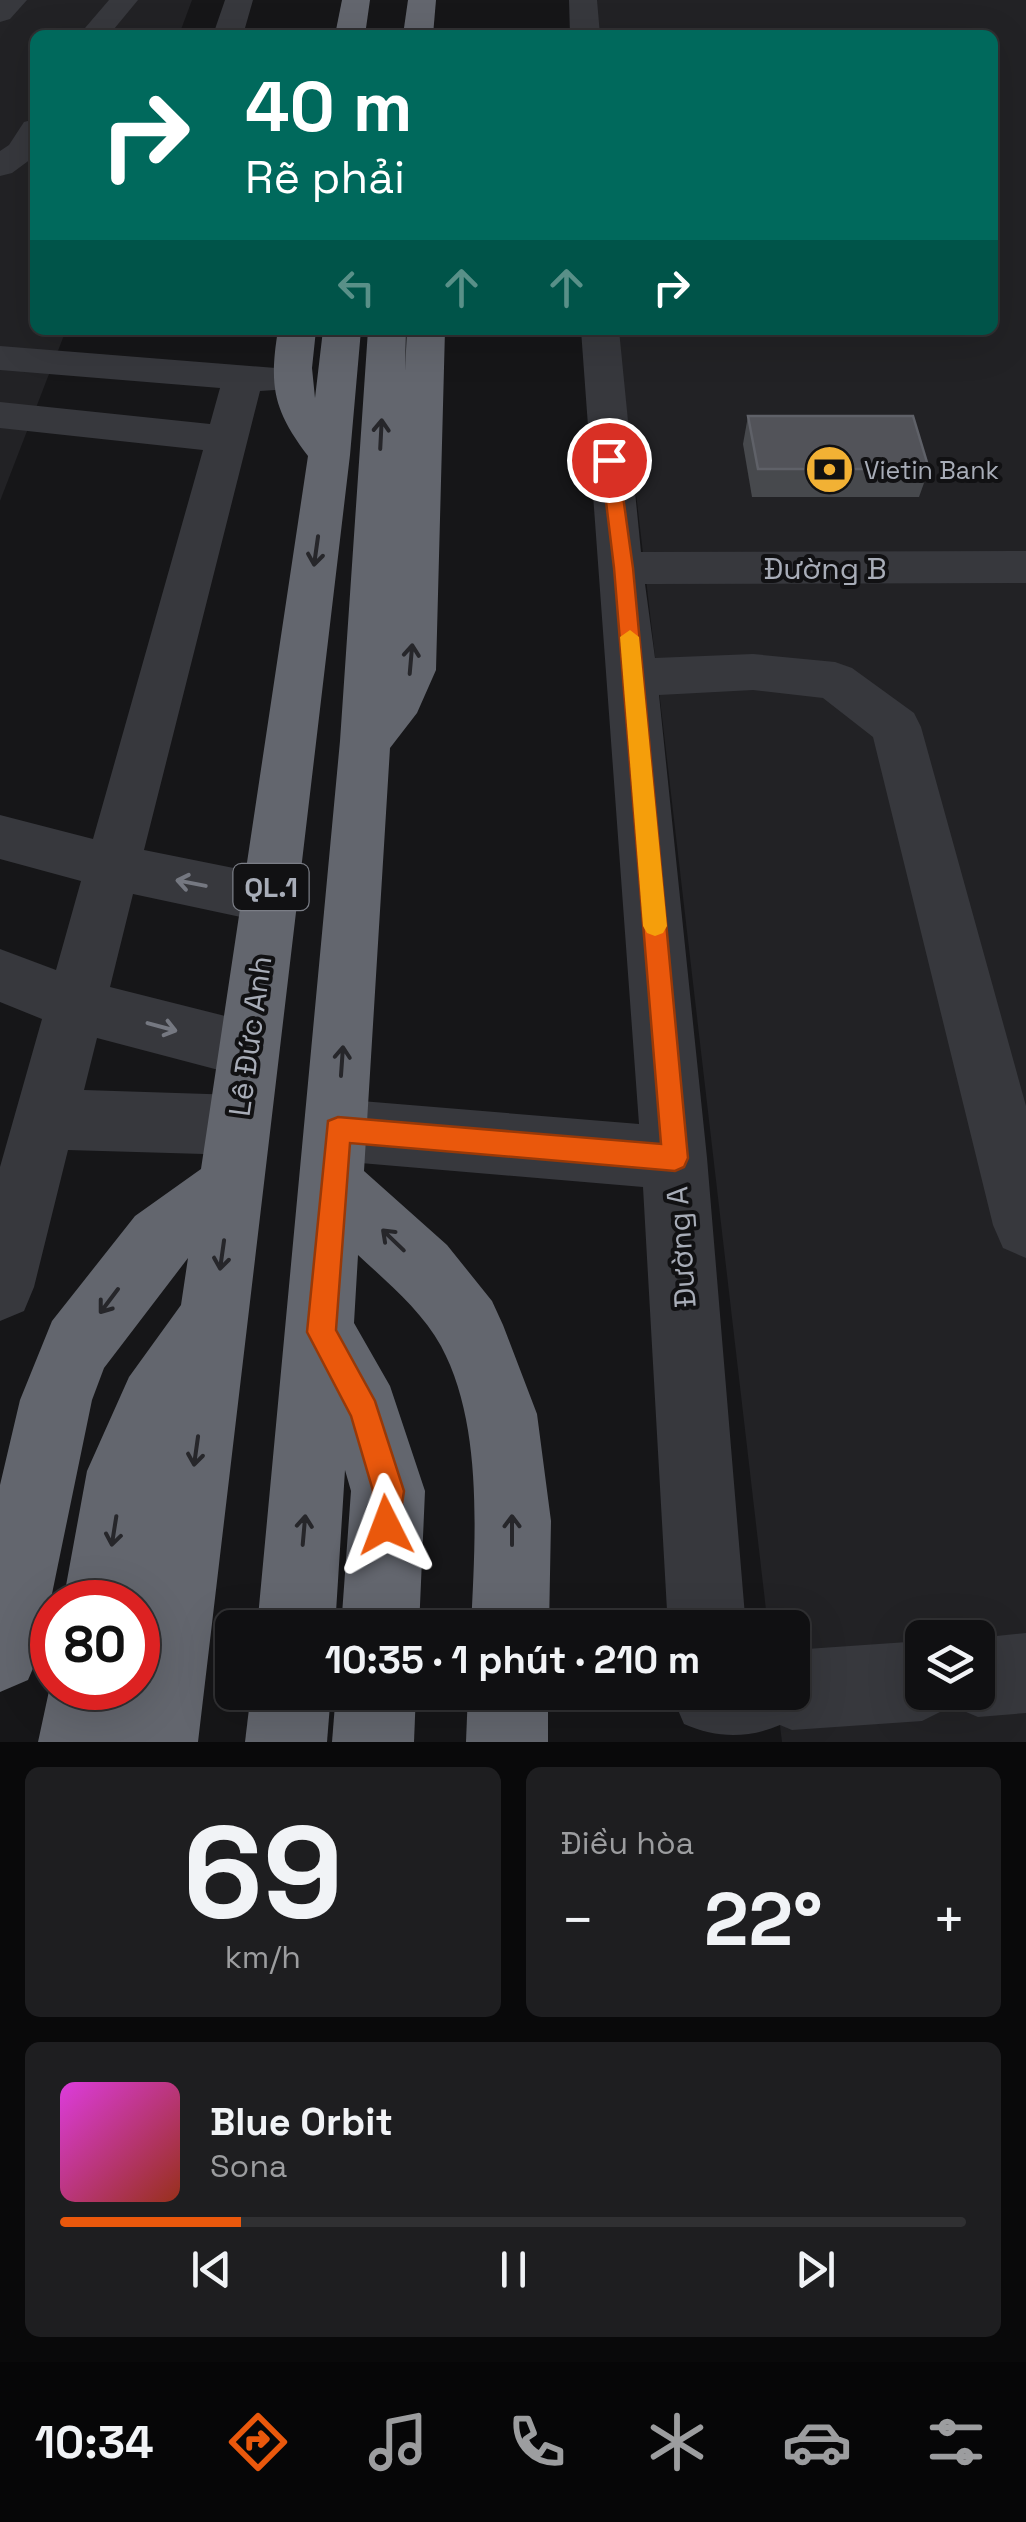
<!DOCTYPE html>
<html lang="vi">
<head>
<meta charset="utf-8">
<style>
  :root { --surface:#101012; --page:#1e1e20; --text:#f1f3f6; --muted:#9c9d9f; --line:#303032; --accent:#ea580c }
  body { margin:0; font-family:"Space Grotesk",sans-serif; background:var(--page); color:var(--text); height:100vh; display:flex; flex-direction:column; font-size:38px; white-space:nowrap }
  * { box-sizing:border-box; margin:0 }
  p { font-size:32px; color:var(--muted) }
  .icon { flex:none; width:55px; height:55px; fill:none; stroke:currentColor; stroke-width:2; stroke-linecap:round; stroke-linejoin:round }
  .map { position:relative; height:1742px; overflow:hidden }
  .sheet { display:flex; flex-direction:column; gap:25px; padding:25px; background:#09090a; flex:1 }
  .sheet>* { flex:none }
  .banner { position:absolute; left:30px; top:30px; width:968px; height:305px; border-radius:15px; box-shadow:0 10px 40px #0002,0 0 0 2px var(--line); background:#00695c; color:#fff; overflow:hidden }
  .controls { position:absolute; left:905px; top:1620px; display:grid; gap:20px }
  .controls a { display:grid; place-items:center; width:90px; height:90px; border-radius:15px; background:var(--surface); box-shadow:0 10px 40px #0002,0 0 0 2px var(--line); font-size:50px }
  .speed { position:absolute; left:30px; top:1580px; display:flex; gap:20px; font-size:50px; font-weight:700; text-align:center }
  .speed>* { display:grid; place-content:center; width:130px; height:130px; border-radius:50%; background:var(--surface); box-shadow:0 10px 40px #0002,0 0 0 2px var(--line); line-height:1 }
  .speed .limit { border:15px solid #d22; background:#fff; color:#111 }
  .pin { position:absolute; display:grid; place-items:center; width:85px; height:85px; color:#fff; margin:-42px; border:5px solid #fff; border-radius:50%; box-shadow:0 2px 10px #0007 }
  .me { position:absolute; width:110px; margin:-55px; rotate:357deg; stroke-linejoin:round; filter:drop-shadow(0 0 8px #0008) }
  .turn { display:flex; align-items:center; gap:35px; height:210px; padding:0 50px; font-size:45px }
  .turn .icon { width:130px; height:130px; stroke-width:2.5 }
  .turn b { display:block; font-size:70px; line-height:85px }
  .lanes { display:flex; align-items:center; height:95px; padding:0 50px; background:#0003; justify-content:center; gap:50px; direction:ltr }
  .lanes .off { opacity:.35 }
  .big { font-size:75px; font-weight:700; line-height:1.1 }
  .sheet .tile { flex:1; display:flex; flex-direction:column; justify-content:center; gap:15px; min-width:0; padding:0 35px; border-radius:15px; background:var(--page) }
  .sheet .dial { align-items:center; gap:0 }
  .dial b { font-size:130px; line-height:1 }
  .song { display:flex; align-items:center; gap:30px }
  .cover { width:120px; height:120px; border-radius:15px; background:linear-gradient(135deg,hsl(300 70% 55%),hsl(10 70% 35%)) }
  .played { height:10px; border-radius:5px; background:linear-gradient(90deg,var(--accent) 20%,var(--line) 20%) }
  .keys { display:flex; justify-content:space-around; direction:ltr }
  .heat { display:flex; justify-content:space-between; align-items:center; font-size:55px; direction:ltr }
  .sheet .tiles { flex:1; display:grid; gap:25px; grid-template-columns:1fr 1fr }
  .tile:last-child { grid-column:span 2 }
  .trip { position:absolute; left:215px; top:1610px; width:595px; height:100px; border-radius:15px; background:var(--surface); box-shadow:0 10px 40px #0002,0 0 0 2px var(--line); font-weight:700; line-height:100px; text-align:center }
  .menu { display:flex; height:160px; justify-content:space-around; align-items:center; background:#060607; color:var(--muted) }
  .menu .icon { width:70px; height:70px }
  .menu .active { color:var(--accent) }
  .menu b { font-size:45px; color:var(--text) }
  .map>svg:first-child { display:block }
  .built { fill:#222225; fill-rule:evenodd }
  .lines { fill:none; stroke-linecap:round; stroke-linejoin:round }
  .minor { fill:#37383d; fill-rule:evenodd }
  .highway { fill:#63666e; fill-rule:evenodd }
  .wall { fill:#47494d }
  .building { fill:#525359; stroke:#5f6168; stroke-width:2.5 }
  .oneway { stroke:#26262a }
  .oneway2 { stroke:#757881 }
  .route { fill:#ea580c; stroke:#983908; stroke-width:2.5 }
  .slow { fill:#f59e0b }
  .labels { text-anchor:middle; dominant-baseline:central; stroke-width:8; stroke-linejoin:round; paint-order:stroke }
  .far-poi-label { font-size:25px; fill:#a8adb8; stroke:#111113; text-anchor:start }
  .shield { fill:#111113; stroke:#7b7e86; stroke-width:2.5 }
  .shield-label { font-size:28px; font-weight:bold; fill:#a8adb8 }
  .street-label { font-size:30px; fill:#a8adb8; stroke:#111113 }
</style>
</head>
<body>
<div class="map">
<svg width="1026" height="1742" viewBox="0 0 1026 1742">
  <rect width="100%" height="100%" fill="#161618"/>
  <g class="built">
    <path d="M0 0H192L179 35H35V330H66L0 501Z"/>
    <path d="M578 0H1026V1742H782L776 1693 792 1692V1628L768 1627 617 330H992V35H583ZM922 1638H978V1692H922Z"/>
  </g>
  <g class="lines">
    <g class="minor">
      <path d="M0 0H27L10 19 0 22Z"/>
      <path d="M109 0H138L109 35H79Z"/>
      <path d="M225 0H253L243 35H213Z"/>
      <path d="M569 0H597L600 35H570Z"/>
      <path d="M35 119V156L12 173 0 176V151L9 145 24 122Z"/>
      <path d="M581 330H619L641 552 1026 551V583L645 584 655 658 753 654 835 662 852 668 914 713 921 727 1026 1106V1258L1003 1248 993 1225 873 737 823 698 753 690 659 695 707 1158 746 1628H668L643 1187 337 1161 315 1152 305 1130 315 1108 337 1099 639 1124Z"/>
      <path d="M0 346 276 368 290 371 296 380 290 389 260 391 144 850 269 875 289 882 297 899 289 916 269 923 133 894 110 987 249 1022 270 1030 279 1050 270 1070 249 1078 97 1038 84 1090 238 1095 260 1103 269 1125 260 1147 238 1155 68 1150 34 1287 24 1311 0 1321V1167L42 1019 0 1002V949L56 970 81 881 0 859V815L93 839 203 450 0 428V402L210 424 220 388 0 370Z"/>
      <path d="M1026 1633V1713L978 1717 952 1706 922 1721 792 1730 780 1725C747 1739 716 1738 684 1724L672 1696 673 1692H792V1650L922 1641V1692H978L977 1638Z"/>
    </g>
    <g class="highway">
      <path d="M342 0H370L365 35H335Z"/>
      <path d="M408 0H436L433 35H403Z"/>
      <path d="M278 330H316L312 368 315 398 323 330H361L350 455 198 1742H38L52 1677V1688H138V1602H63L87 1471 129 1377 181 1305 188 1258 104 1368 92 1400 40 1652 28 1680 0 1692V1485L20 1400 52 1321 135 1216 201 1169 308 456C273 410 269 386 278 330Z"/>
      <path d="M368 330H406L405 371 407 330H445L436 670 417 713 390 748 364 1171 447 1245 492 1301 503 1325 537 1414 551 1521 549 1628H471C475 1540 484 1426 441 1346 422 1311 387 1282 358 1255L354 1323 390 1386 425 1491 419 1628H341L351 1491 345 1470 335 1628H257L340 741Z"/>
      <path d="M251 1692H331L327 1742H245Z"/>
      <path d="M336 1692H416L414 1742H332Z"/>
      <path d="M468 1692H548V1742H466Z"/>
    </g>
  </g>
  <path class="wall" d="M748 416 929 469 919 497H752L743 444Z"/>
  <path class="building" d="M748 416H913L929 469H758Z"/>
  <defs><path id="oneway-shaft" d="M-6 0H5M1.5-3L5.5 0L1.5 3" fill="none" stroke-width="1.6" stroke-linecap="round" stroke-linejoin="round" transform="scale(2.5)"/></defs>
  <g class="oneway">
    <use href="#oneway-shaft" transform="translate(381 434) rotate(-87)"/>
    <use href="#oneway-shaft" transform="translate(316 551) rotate(98)"/>
    <use href="#oneway-shaft" transform="translate(411 659) rotate(-85)"/>
    <use href="#oneway-shaft" transform="translate(342 1061) rotate(-86)"/>
    <use href="#oneway-shaft" transform="translate(393 1240) rotate(-136)"/>
    <use href="#oneway-shaft" transform="translate(222 1255) rotate(98)"/>
    <use href="#oneway-shaft" transform="translate(109 1301) rotate(127)"/>
    <use href="#oneway-shaft" transform="translate(196 1451) rotate(98)"/>
    <use href="#oneway-shaft" transform="translate(304 1530) rotate(-85)"/>
    <use href="#oneway-shaft" transform="translate(512 1530) rotate(-90)"/>
    <use href="#oneway-shaft" transform="translate(114 1531) rotate(99)"/>
  </g>
  <g class="oneway2">
    <use href="#oneway-shaft" transform="translate(191 883) rotate(-169)"/>
    <use href="#oneway-shaft" transform="translate(162 1027) rotate(15)"/>
  </g>
  <path class="route" d="M609 455 618 460 633 568 688 1158 684 1167 675 1171 350 1143 336 1330 375 1401 404 1491 397 1536 386 1541 375 1536 371 1525 373 1491 351 1416 307 1332 328 1121 338 1117 661 1144 614 568 601 460Z"/>
  <path class="slow" d="M630 630 639 637 667 926 663 933 655 936 647 933 643 926 620 637Z"/>
  <defs>
    <symbol id="bank-disc" viewBox="-11 -11 22 22"><circle r="9.5" fill="#f2b134" stroke="#111113"/><path d="M-6-4H6V4H-6ZM0-2.3a2.3 2.3 0 1 0 0 4.6a2.3 2.3 0 1 0 0-4.6Z" fill="#111"/></symbol>
  </defs>
  <g fill-rule="evenodd">
    <use href="#bank-disc" x="802" y="442" width="55" height="55"/>
  </g>
  <g class="labels">
    <g class="far-poi-label">
      <text x="864" y="470">Vietin Bank</text>
    </g>
    <rect class="shield" x="233.5" y="864" width="75" height="46" rx="8"/>
    <g class="shield-label">
      <text x="271" y="887">QL.1</text>
    </g>
    <g class="street-label">
      <text x="825" y="568">Đường B</text>
      <text transform="translate(250 1036) rotate(-82)">Lê Đức Anh</text>
      <text transform="translate(681 1247) rotate(-94)">Đường A</text>
    </g>
  </g>
</svg>
<div class="controls">
<a><svg class="icon" aria-label="layers" viewBox="0 0 24 24"><path d="M12 4l9 5-9 5-9-5zM3 14l9 5 9-5"/></svg></a>
</div>
<div class="speed"><div class="limit">80</div></div>
<div class="pin" style="left:609px;top:460px;background:#d93025"><svg class="icon" aria-label="arrive" viewBox="0 0 24 24"><path d="M6 21V4h12l-3 4 3 4H6"/></svg></div>
<svg class="me" style="left:386px;top:1525px" viewBox="-20 -20 40 40"><path d="M0-17L14 15 0 8-14 15z" fill="#ea580c" stroke="#fff" stroke-width="4"/></svg>
<div class="trip">10:35 · 1 phút · 210 m</div>
<div class="banner">
<div class="turn"><svg class="icon" aria-label="right" viewBox="0 0 24 24"><path d="M7 20v-9h11M14 6l5 5-5 5"/></svg><div><b>40 m</b>Rẽ phải</div></div>
<div class="lanes"><svg class="icon off" aria-label="left" viewBox="0 0 24 24"><path d="M17 20v-9H6M10 6l-5 5 5 5"/></svg><svg class="icon off" aria-label="ahead" viewBox="0 0 24 24"><path d="M12 20V5M6 11l6-6 6 6"/></svg><svg class="icon off" aria-label="ahead" viewBox="0 0 24 24"><path d="M12 20V5M6 11l6-6 6 6"/></svg><svg class="icon" aria-label="right" viewBox="0 0 24 24"><path d="M7 20v-9h11M14 6l5 5-5 5"/></svg></div>
</div>
</div>
<section class="sheet">
<div class="tiles">
<div class="tile dial"><b>69</b><p>km/h</p></div>
<div class="tile"><p>Điều hòa</p>
<div class="heat"><a>−</a><b class="big">22°</b><a>+</a></div>
</div>
<div class="tile">
<div class="song"><i class="cover"></i><div><b>Blue Orbit</b><p>Sona</p></div></div>
<div class="played"></div>
<div class="keys"><svg class="icon" aria-label="previous" viewBox="0 0 24 24"><path d="M18 5L8 12l10 7zM5 5v14"/></svg><svg class="icon" aria-label="pause" viewBox="0 0 24 24"><path d="M8 5v14M16 5v14"/></svg><svg class="icon" aria-label="next" viewBox="0 0 24 24"><path d="M6 5l10 7-10 7zM19 5v14"/></svg></div>
</div>
</div>
</section>
<nav class="menu">
<b>10:34</b>
<svg class="icon active" aria-label="directions" viewBox="0 0 24 24"><path d="M12 3l9 9-9 9-9-9zM9 14v-3h6M13 9l2 2-2 2"/></svg>
<svg class="icon" aria-label="music" viewBox="0 0 24 24"><path d="M9 18V5l10-2v13"/><circle cx="6" cy="18" r="3"/><circle cx="16" cy="16" r="3"/></svg>
<svg class="icon" aria-label="phone" viewBox="0 0 24 24"><path d="M5 4h4l2 5-3 2q2 4 5 5l2-3 5 2v4C11 20 4 13 5 4z"/></svg>
<svg class="icon" aria-label="climate" viewBox="0 0 24 24"><path d="M12 3v18M4 7l16 10M4 17L20 7"/></svg>
<svg class="icon" aria-label="car" viewBox="0 0 24 24"><path d="M5 17H2v-5l4-1 3-4h7l3 4 3 1v5h-3M9 17h6M6 11h13"/><circle cx="7" cy="17" r="2"/><circle cx="17" cy="17" r="2"/></svg>
<svg class="icon" aria-label="filters" viewBox="0 0 24 24"><path d="M4 7h16M4 17h16"/><circle cx="9" cy="7" r="2"/><circle cx="15" cy="17" r="2"/></svg>
</nav>
</body>
</html>
